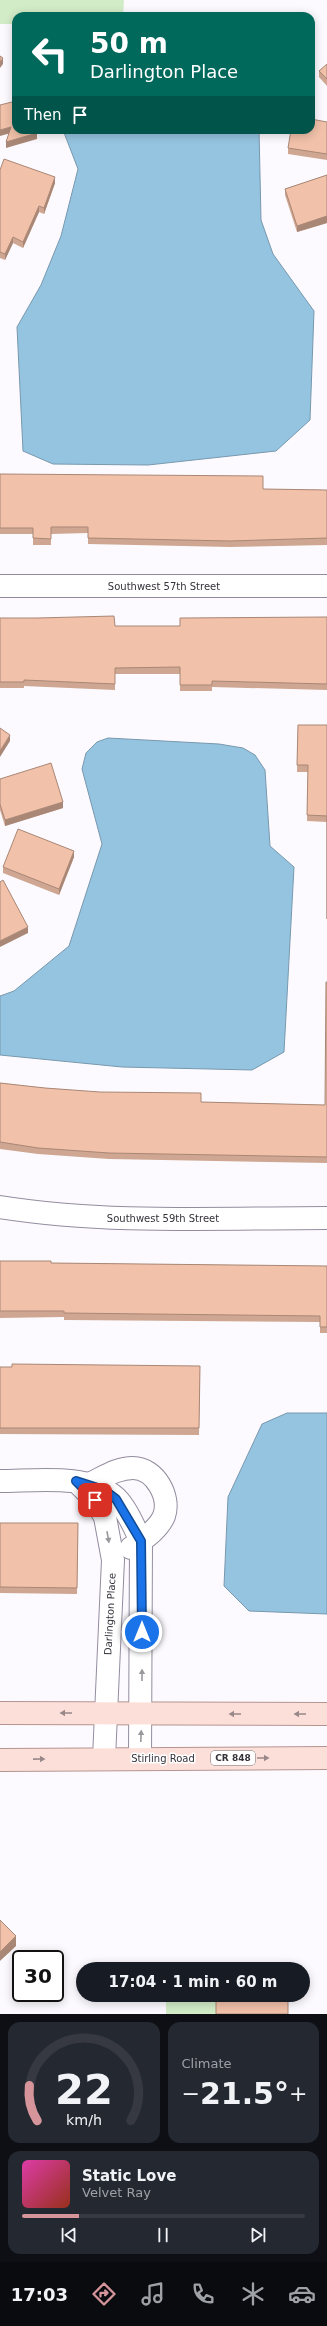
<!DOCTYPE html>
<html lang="en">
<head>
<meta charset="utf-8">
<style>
  :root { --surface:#171b24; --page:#242831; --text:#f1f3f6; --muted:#9ea1a6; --line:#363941; --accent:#d5959a }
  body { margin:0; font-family:"DejaVu Sans",sans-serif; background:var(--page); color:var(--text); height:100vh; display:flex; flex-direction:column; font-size:15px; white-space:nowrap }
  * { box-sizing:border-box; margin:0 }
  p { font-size:13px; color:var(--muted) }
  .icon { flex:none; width:22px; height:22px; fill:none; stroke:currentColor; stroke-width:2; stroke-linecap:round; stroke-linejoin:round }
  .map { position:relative; height:2014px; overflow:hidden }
  .side { display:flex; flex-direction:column; gap:8px; padding:8px; background:#0d0f14; flex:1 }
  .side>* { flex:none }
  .top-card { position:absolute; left:12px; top:12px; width:303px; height:122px; border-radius:12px; box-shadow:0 2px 10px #0003; background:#00695c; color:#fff; overflow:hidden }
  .speed { position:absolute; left:12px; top:1950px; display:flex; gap:8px; font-size:20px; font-weight:700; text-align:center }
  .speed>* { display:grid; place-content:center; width:52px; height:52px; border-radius:50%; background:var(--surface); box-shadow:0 2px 10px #0003; line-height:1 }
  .speed .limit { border:2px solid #111; border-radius:6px; background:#fff; color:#111 }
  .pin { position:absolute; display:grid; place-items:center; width:34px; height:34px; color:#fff; margin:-17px; border-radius:8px; box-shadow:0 2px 6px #0006 }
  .me { position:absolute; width:44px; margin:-22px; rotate:0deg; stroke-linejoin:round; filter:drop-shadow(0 0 3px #0008) }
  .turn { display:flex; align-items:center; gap:14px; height:84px; padding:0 12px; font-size:18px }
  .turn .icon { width:52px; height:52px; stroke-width:2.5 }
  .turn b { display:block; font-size:28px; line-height:34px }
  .then { display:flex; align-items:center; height:38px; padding:0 12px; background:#0003; gap:8px; font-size:15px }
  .big { font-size:30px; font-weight:700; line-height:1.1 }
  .side .card { flex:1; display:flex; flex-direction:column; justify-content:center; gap:6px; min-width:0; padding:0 14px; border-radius:12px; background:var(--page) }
  .side .dial { align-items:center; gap:0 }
  .dial svg { height:104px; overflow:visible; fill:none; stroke:var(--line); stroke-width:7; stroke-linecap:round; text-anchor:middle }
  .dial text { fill:var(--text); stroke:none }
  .song { display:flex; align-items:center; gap:12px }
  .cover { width:48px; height:48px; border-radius:6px; background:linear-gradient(135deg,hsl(320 70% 55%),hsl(10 70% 35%)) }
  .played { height:4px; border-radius:2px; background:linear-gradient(90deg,var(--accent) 20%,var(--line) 20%) }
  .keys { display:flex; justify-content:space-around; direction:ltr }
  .heat { display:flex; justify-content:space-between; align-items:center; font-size:22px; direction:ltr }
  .side .tiles { flex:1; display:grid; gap:8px; grid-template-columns:1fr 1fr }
  .card:last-child { grid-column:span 2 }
  .trip { position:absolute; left:76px; top:1962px; width:234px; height:40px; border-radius:20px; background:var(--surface); box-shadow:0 2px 10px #0003; font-weight:700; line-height:40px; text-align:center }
  .tab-bar { display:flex; height:64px; justify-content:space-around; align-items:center; background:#090b0e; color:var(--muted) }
  .tab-bar .icon { width:28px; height:28px }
  .tab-bar .on { color:var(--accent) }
  .tab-bar b { font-size:18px; color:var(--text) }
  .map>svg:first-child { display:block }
  .green { fill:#d3ecc8 }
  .water { fill:#95c4e0; stroke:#7898ae }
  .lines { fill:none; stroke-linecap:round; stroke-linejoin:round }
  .minor-casing { stroke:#938c9f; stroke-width:24 }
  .major-casing { stroke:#b59491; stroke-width:24 }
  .minor { stroke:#fff; stroke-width:22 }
  .major { stroke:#fcdfd9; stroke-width:22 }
  .wall { fill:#cfa691 }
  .shaded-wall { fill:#a98776 }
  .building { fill:#f1c1a9; stroke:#a98776 }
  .oneway { fill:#9a989c }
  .oneway2 { fill:#988889 }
  .route-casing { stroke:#114b97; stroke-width:10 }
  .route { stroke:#1a73e8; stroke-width:7 }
  .labels { text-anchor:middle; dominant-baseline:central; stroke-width:3; stroke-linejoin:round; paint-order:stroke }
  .shield { fill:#fff; stroke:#716f74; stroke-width:1 }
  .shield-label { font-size:9px; font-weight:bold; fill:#343139 }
  .street-label { font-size:10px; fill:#343139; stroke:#fff }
</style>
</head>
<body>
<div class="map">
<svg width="327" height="2014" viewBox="0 0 327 2014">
  <rect width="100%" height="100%" fill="#fcfafe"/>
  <g class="green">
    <path d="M0 0H124L123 16H16V24H0Z"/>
    <rect x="166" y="1995" width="50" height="19"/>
  </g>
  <g class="water">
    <path d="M63 130H259L261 220 273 254 314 311 310 420 276 451 148 465 53 464 23 451 17 327 41 285 61 236 78 169Z"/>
    <path d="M108 738 219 744 243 748 255 755 265 770 270 846 294 867 284 1052 252 1070 122 1067 0 1055V996L14 991 69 946 102 844 82 769 86 753 97 742Z"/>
    <path d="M287 1413H327V1614L249 1611 224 1586 228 1497 262 1424Z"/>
  </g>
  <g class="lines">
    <defs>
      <g id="minor">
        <path d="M0 586H327"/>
        <path d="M0 1207C108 1224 218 1218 327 1218"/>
        <path d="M0 1481C34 1481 90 1473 116 1498 127 1509 134 1527 141 1541L140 1758"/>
        <path d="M77 1482 95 1500 105 1517 113 1560 104 1758"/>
        <path d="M87 1485C103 1478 116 1468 133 1468 155 1468 171 1497 164 1516 158 1530 142 1540 131 1548"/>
      </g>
      <g id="major">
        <path d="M0 1713 327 1714"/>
        <path d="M0 1760 327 1758"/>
      </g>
    </defs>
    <use href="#minor" class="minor-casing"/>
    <use href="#major" class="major-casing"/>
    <use href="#minor" class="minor"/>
    <use href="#major" class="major"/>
  </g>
  <g class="wall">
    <path d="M327 64V86L319 77V71Z"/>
    <path d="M327 122V160L288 154V148Z"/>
    <path d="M0 170 55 183 44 214 39 212 23 248 13 243 5 260 0 258Z"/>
    <path d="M327 175V223L297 232 285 195V189Z"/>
    <path d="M0 474 263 489 327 490V545L230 547 88 544V533L51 534V545H33V534H0Z"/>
    <path d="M327 617V690L212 687V691H180V674H115V690L24 686V688H0V618L115 626H180Z"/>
    <path d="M298 725H327V925V822L307 821 308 772H297Z"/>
    <path d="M0 779 63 808 5 826 0 810Z"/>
    <path d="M74 857 59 895 3 873V867Z"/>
    <path d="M327 982V1163L109 1159 38 1154 0 1149V1081V1083L45 1088 201 1102 325 1105Z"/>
    <path d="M0 1261 51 1263 327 1266V1333H320V1322L64 1320V1317L0 1318Z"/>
    <path d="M200 1366 199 1435 0 1434V1367Z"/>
    <path d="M0 1523H78L77 1594 0 1593Z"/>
  </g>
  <g class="shaded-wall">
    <path d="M3 58V64L0 68V62Z"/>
    <path d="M11 127V133L0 136V130Z"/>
    <path d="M37 133V139L6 148V142Z"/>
    <path d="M55 177V183L44 214V208Z"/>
    <path d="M39 206V212L23 248V242Z"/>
    <path d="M327 216V223L297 232V226Z"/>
    <path d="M13 237V243L5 260V254Z"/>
    <path d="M10 735V741L0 757V751Z"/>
    <path d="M63 802V808L5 826V820Z"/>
    <path d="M74 851V857L59 895V889Z"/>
    <path d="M28 927V933L0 947V941Z"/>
    <path d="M16 1936V1946L0 1961V1952Z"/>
  </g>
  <g class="building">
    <path d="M0 56 3 58 0 62Z"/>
    <path d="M327 64V79L319 71Z"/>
    <path d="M16 101V130H36L37 133 6 142 11 127 0 130V105Z"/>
    <path d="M311 119 327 122V154L288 148 291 130H311Z"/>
    <path d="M4 159 55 177 44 208 39 206 23 242 13 237 5 254 0 252V170Z"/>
    <path d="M327 175V216L297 226 285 189Z"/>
    <path d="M0 474 263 476V489L327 490V538L230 541 88 538V527H51V539L33 538V528H0Z"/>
    <path d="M114 616 115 626H180V618L327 617V684L212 681V685H180V667L115 668V684L24 680V682H0V618H37Z"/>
    <path d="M298 725H327V919V816L307 815 308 765H297Z"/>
    <path d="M0 728 10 735 0 751Z"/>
    <path d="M51 763 63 802 5 820 0 804V779Z"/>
    <path d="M18 829 74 851 59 889 3 867Z"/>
    <path d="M3 880 28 927 0 941V882Z"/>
    <path d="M326 982H327V1157L109 1153 38 1148 0 1142V1083L45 1088 100 1092 201 1093V1102L325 1105Z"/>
    <path d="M0 1261H51V1263L327 1266V1327H320V1316L64 1313V1311H0Z"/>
    <path d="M12 1364 200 1366 199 1428H0V1367H12Z"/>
    <path d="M0 1523H78L77 1588 0 1587Z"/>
    <path d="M0 1920 16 1936 0 1952Z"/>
    <rect x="216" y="1995" width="72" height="19"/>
  </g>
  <defs><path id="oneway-solid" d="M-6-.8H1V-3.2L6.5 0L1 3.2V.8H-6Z"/></defs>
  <g class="oneway">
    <use href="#oneway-solid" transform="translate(108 1537) rotate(80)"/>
    <use href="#oneway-solid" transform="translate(142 1675) rotate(-90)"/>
    <use href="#oneway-solid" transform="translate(141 1736) rotate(-88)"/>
  </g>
  <g class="oneway2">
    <use href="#oneway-solid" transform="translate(66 1713) rotate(-180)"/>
    <use href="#oneway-solid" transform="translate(235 1714) rotate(-180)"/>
    <use href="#oneway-solid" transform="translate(300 1714) rotate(-180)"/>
    <use href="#oneway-solid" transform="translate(263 1758)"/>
    <use href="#oneway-solid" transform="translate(39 1759) rotate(-1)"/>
  </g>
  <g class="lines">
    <defs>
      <path id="route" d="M95 1500 76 1481 104 1490 116 1499 141 1541 142 1632"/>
    </defs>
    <use href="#route" class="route-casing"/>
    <use href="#route" class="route"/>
  </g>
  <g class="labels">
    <rect class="shield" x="211" y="1751" width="44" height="14" rx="3"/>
    <g class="shield-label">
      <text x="233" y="1758">CR 848</text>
    </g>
    <g class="street-label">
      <text x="164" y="586">Southwest 57th Street</text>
      <text x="163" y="1218">Southwest 59th Street</text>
      <text transform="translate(110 1614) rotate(-87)">Darlington Place</text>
      <text x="163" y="1758">Stirling Road</text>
    </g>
  </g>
</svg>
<div class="speed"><div class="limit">30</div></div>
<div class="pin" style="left:95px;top:1500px;background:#d93025"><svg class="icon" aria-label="arrive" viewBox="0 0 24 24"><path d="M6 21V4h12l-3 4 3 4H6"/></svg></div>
<svg class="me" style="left:142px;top:1632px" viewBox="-20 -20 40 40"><circle r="17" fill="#1a73e8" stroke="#fff" stroke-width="3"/><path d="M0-11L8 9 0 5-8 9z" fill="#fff"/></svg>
<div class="trip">17:04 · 1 min · 60 m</div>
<div class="top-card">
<div class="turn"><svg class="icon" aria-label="left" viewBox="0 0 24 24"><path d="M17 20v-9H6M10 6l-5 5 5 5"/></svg><div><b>50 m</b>Darlington Place</div></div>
<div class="then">Then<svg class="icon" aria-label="arrive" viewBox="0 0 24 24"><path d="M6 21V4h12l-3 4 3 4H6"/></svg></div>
</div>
</div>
<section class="side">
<div class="tiles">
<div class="card dial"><svg viewBox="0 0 100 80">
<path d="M14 69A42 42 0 1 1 86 69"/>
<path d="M14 69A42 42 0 0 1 8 42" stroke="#d5959a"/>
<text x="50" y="56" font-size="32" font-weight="700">22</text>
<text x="50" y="72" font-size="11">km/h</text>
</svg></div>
<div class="card"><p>Climate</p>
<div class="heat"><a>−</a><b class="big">21.5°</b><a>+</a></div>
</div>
<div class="card">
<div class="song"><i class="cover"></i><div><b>Static Love</b><p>Velvet Ray</p></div></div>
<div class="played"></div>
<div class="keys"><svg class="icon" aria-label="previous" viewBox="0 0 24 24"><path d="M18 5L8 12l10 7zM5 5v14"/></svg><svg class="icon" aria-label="pause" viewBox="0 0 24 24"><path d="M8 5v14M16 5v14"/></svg><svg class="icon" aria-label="next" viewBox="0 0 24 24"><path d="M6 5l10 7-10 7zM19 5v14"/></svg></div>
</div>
</div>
</section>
<nav class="tab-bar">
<b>17:03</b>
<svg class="icon on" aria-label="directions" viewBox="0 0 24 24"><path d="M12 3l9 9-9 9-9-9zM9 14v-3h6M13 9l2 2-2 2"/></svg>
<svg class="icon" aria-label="music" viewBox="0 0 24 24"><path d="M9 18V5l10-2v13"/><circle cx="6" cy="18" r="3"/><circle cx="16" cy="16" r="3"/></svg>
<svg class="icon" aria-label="phone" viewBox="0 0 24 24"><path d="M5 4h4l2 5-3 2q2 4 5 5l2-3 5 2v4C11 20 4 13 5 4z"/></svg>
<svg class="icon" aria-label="climate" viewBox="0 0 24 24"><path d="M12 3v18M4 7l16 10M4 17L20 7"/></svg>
<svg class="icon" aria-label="car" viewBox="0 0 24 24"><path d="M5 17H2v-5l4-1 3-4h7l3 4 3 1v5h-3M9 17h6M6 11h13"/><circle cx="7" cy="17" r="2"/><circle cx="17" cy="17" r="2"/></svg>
</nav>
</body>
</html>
